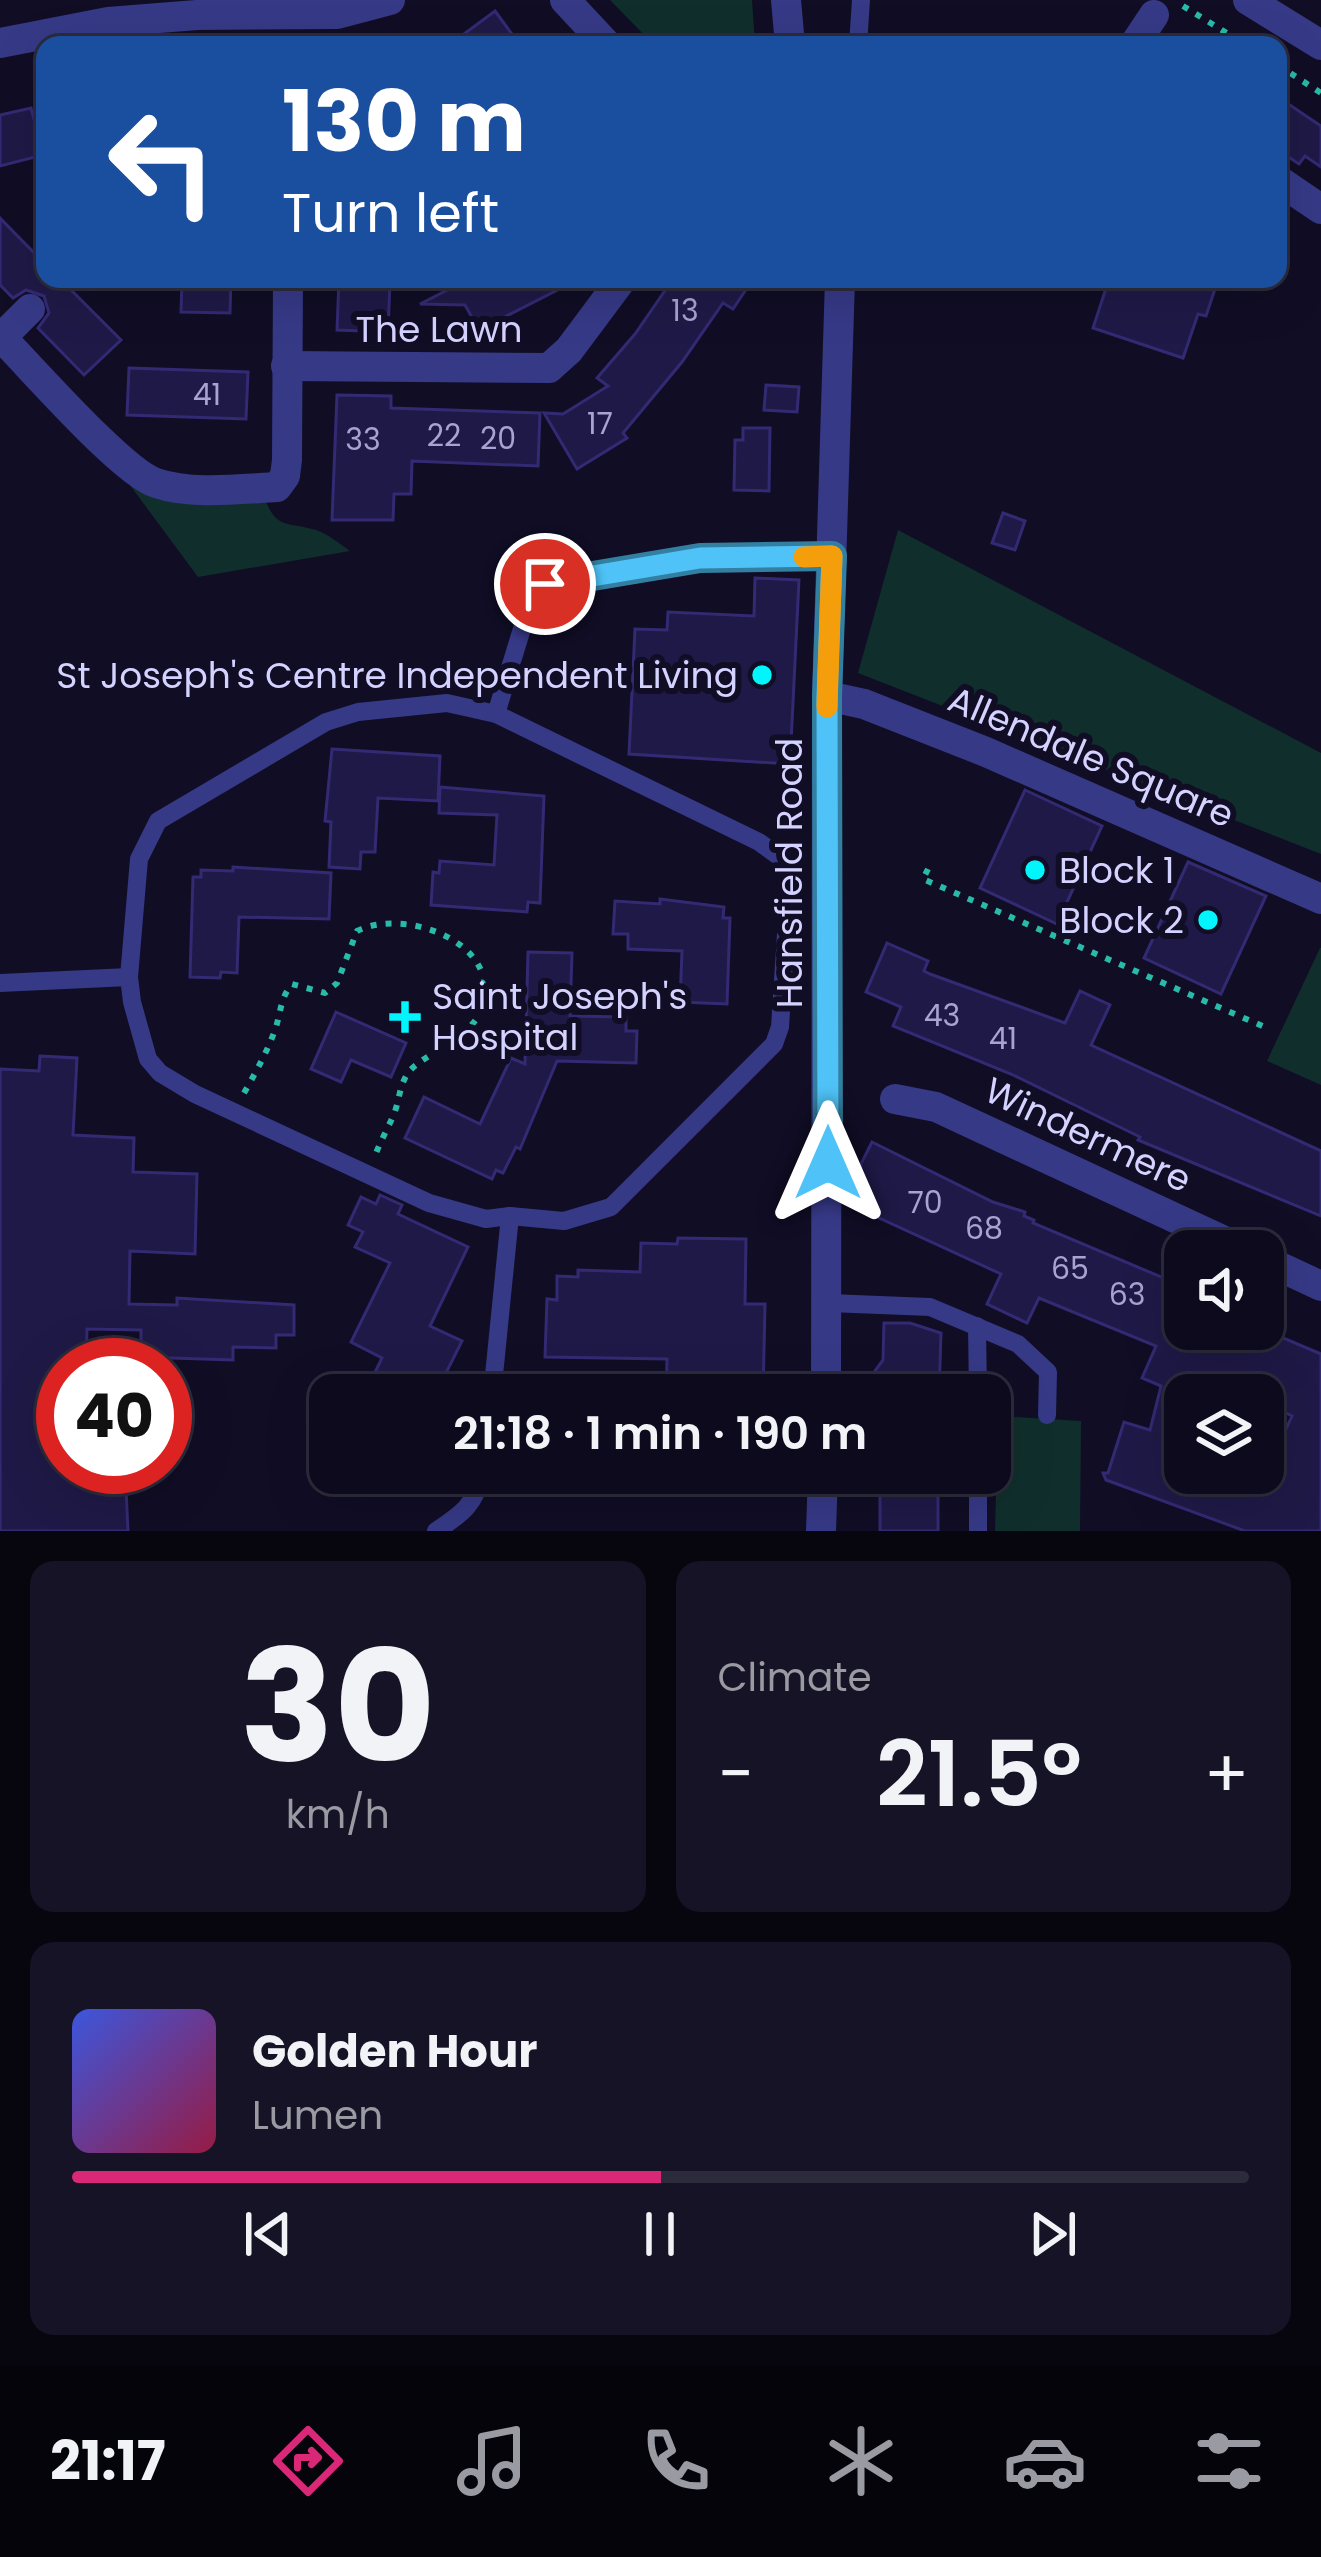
<!DOCTYPE html>
<html lang="en">
<head>
<meta charset="utf-8">
<style>
  :root { --surface:#0c0a1c; --page:#151325; --text:#f1f3f6; --muted:#9a9aa3; --line:#2c2b3b; --accent:#db2777 }
  body { margin:0; font-family:Poppins,sans-serif; background:var(--page); color:var(--text); height:100vh; display:flex; flex-direction:column; font-size:45px; white-space:nowrap }
  * { box-sizing:border-box; margin:0 }
  p { font-size:39px; color:var(--muted) }
  .icon { flex:none; width:66px; height:66px; fill:none; stroke:currentColor; stroke-width:2; stroke-linecap:round; stroke-linejoin:round }
  .map { position:relative; height:1531px; overflow:hidden }
  .side { display:flex; flex-direction:column; gap:30px; padding:30px; background:#07060f; flex:1 }
  .side>* { flex:none }
  .guide { position:absolute; left:36px; top:36px; width:1251px; height:252px; border-radius:24px; box-shadow:0 12px 48px #0002,0 0 0 3px var(--line); background:#1a4fa0; color:#fff; overflow:hidden }
  .tools { position:absolute; left:1164px; top:1230px; display:grid; gap:24px }
  .tools a { display:grid; place-items:center; width:120px; height:120px; border-radius:24px; background:var(--surface); box-shadow:0 12px 48px #0002,0 0 0 3px var(--line); font-size:60px }
  .speed { position:absolute; left:36px; top:1338px; display:flex; gap:24px; font-size:60px; font-weight:700; text-align:center }
  .speed>* { display:grid; place-content:center; width:156px; height:156px; border-radius:50%; background:var(--surface); box-shadow:0 12px 48px #0002,0 0 0 3px var(--line); line-height:1 }
  .speed .limit { border:18px solid #d22; background:#fff; color:#111 }
  .pin { position:absolute; display:grid; place-items:center; width:102px; height:102px; color:#fff; margin:-51px; border:6px solid #fff; border-radius:50%; box-shadow:0 3px 12px #0007 }
  .me { position:absolute; width:132px; margin:-66px; rotate:0deg; stroke-linejoin:round; filter:drop-shadow(0 0 9px #0008) }
  .turn { display:flex; align-items:center; gap:42px; height:252px; padding:0 48px; font-size:54px }
  .turn .icon { width:156px; height:156px; stroke-width:2.5 }
  .turn b { display:block; font-size:84px; line-height:102px }
  .big { font-size:90px; font-weight:600; line-height:1.1 }
  .side .card { flex:1; display:flex; flex-direction:column; justify-content:center; gap:18px; min-width:0; padding:0 42px; border-radius:24px; background:var(--page) }
  .side .dial { align-items:center; gap:0 }
  .dial b { font-size:156px; line-height:1 }
  .song { display:flex; align-items:center; gap:36px }
  .cover { width:144px; height:144px; border-radius:18px; background:linear-gradient(135deg,hsl(230 70% 55%),hsl(340 70% 35%)) }
  .played { height:12px; border-radius:6px; background:linear-gradient(90deg,var(--accent) 50%,var(--line) 50%) }
  .keys { display:flex; justify-content:space-around; direction:ltr }
  .heat { display:flex; justify-content:space-between; align-items:center; font-size:66px; direction:ltr }
  .side .tiles { flex:1; display:grid; gap:30px; grid-template-columns:1fr 1fr }
  .card:last-child { grid-column:span 2 }
  .trip { position:absolute; left:309px; top:1374px; width:702px; height:120px; border-radius:24px; background:var(--surface); box-shadow:0 12px 48px #0002,0 0 0 3px var(--line); font-weight:600; line-height:120px; text-align:center }
  .menu { display:flex; height:192px; justify-content:space-around; align-items:center; background:#05040b; color:var(--muted) }
  .menu .icon { width:84px; height:84px }
  .menu .active { color:var(--accent) }
  .menu b { font-size:54px; color:var(--text) }
  .map>svg:first-child { display:block }
  .green { fill:#102f2c }
  .building { fill:#1f1947; stroke:#332a74; stroke-width:3; fill-rule:evenodd }
  .lines { fill:none; stroke-linecap:round; stroke-linejoin:round }
  .path { stroke:#29bba8; stroke-width:6; stroke-dasharray:6 9; stroke-linecap:butt }
  .service { stroke:#363986; stroke-width:18 }
  .minor { stroke:#363986; stroke-width:30 }
  .tertiary { stroke:#363986; stroke-width:30 }
  .route-casing { stroke:#337fa1; stroke-width:30 }
  .route { stroke:#4fc3f7; stroke-width:21 }
  .slow { stroke:#f59e0b; stroke-width:21 }
  .poi-dot { fill:#00f5fd; stroke:#100d25; stroke-width:4.5 }
  .labels { text-anchor:middle; dominant-baseline:central; stroke-width:12; stroke-linejoin:round; paint-order:stroke }
  .number-label { font-size:30px; fill:#a7a4d1 }
  .street-label { font-size:36px; fill:#d4d2ff; stroke:#100d25 }
  .poi-label { font-size:36px; fill:#d4d2ff; stroke:#100d25; text-anchor:end }
</style>
</head>
<body>
<div class="map">
<svg width="1321" height="1531" viewBox="0 0 1321 1531">
  <rect width="100%" height="100%" fill="#100d25"/>
  <g class="green">
    <path d="M610 0H752L755 45H654Z"/>
    <path d="M121 473 263 494C276 530 284 521 316 530 328 534 340 544 350 551L198 577Z"/>
    <path d="M898 530 1321 753V854L858 673Z"/>
    <path d="M1320 948H1321V1085L1267 1061Z"/>
    <path d="M998 1416 1081 1421 1080 1531H995Z"/>
  </g>
  <g class="building">
    <path d="M495 11 520 45H449Z"/>
    <path d="M1278 97 1321 126V167L1305 156 1299 164 1278 150Z"/>
    <path d="M31 108 43 155 0 166V115Z"/>
    <path d="M0 218 45 264V279H60L121 340 84 375 38 328 49 313 44 296 26 290 13 298 0 285Z"/>
    <path d="M182 279H231L230 313 181 312Z"/>
    <path d="M339 279 390 281 388 332 337 330Z"/>
    <path d="M469 279H579L479 330 465 305 420 304Z"/>
    <path d="M673 279H753L733 309 723 303 682 362 623 433 627 438 577 469 544 413 563 414 608 386 597 378 635 334Z"/>
    <path d="M1109 279H1202L1200 284 1215 289 1206 316 1198 314 1183 358 1093 328Z"/>
    <path d="M129 368 248 372 246 419 127 415Z"/>
    <path d="M766 385 799 387 797 412 764 410Z"/>
    <path d="M337 395 391 396V408L540 413 538 466 412 461 411 494H394L393 520H332Z"/>
    <path d="M743 428H770L769 491 734 490 735 440H743Z"/>
    <path d="M1003 513 1025 521 1015 550 992 543Z"/>
    <path d="M755 578 799 580 790 764 629 754 635 629 667 630 668 612 754 616Z"/>
    <path d="M332 749 440 756 438 801 378 798 375 852H361L360 869 329 867 331 822 325 821Z"/>
    <path d="M440 787 544 796 540 903 528 902 527 912 431 905 433 872 439 873 440 861 494 865 497 815 439 813Z"/>
    <path d="M1025 790 1102 826 1057 924 980 888Z"/>
    <path d="M1188 862 1266 896 1221 994 1144 958Z"/>
    <path d="M233 867 331 873 329 919 239 917 237 973 221 972 220 978 190 977 193 877H201V870L233 871Z"/>
    <path d="M660 899 724 907 723 918H730L727 1004 680 1002 682 951 628 949V934H613L615 901 660 904Z"/>
    <path d="M887 943 928 961 924 971 930 974 1065 1023 1080 991 1110 1005 1091 1045 1321 1151V1216L1138 1140 1140 1137 1011 1074 893 1026 901 1007 866 992Z"/>
    <path d="M528 952 572 953 570 1016 626 1017V1031H637L636 1063 557 1061 520 1149 516 1147 503 1173 496 1170 492 1179 405 1138 424 1097 480 1124 511 1058 525 1064Z"/>
    <path d="M336 1012 406 1043 391 1077 351 1060 341 1082 311 1069Z"/>
    <path d="M40 1056 77 1058 73 1135 134 1138 133 1172 197 1174 195 1254 130 1251 129 1304 177 1305V1298L294 1305V1335H276V1348L233 1347V1360L141 1357V1330L87 1329 86 1365H63L60 1373 55 1467H125L128 1531H0V1069L39 1071Z"/>
    <path d="M872 1142 993 1202 1025 1212 1024 1216 1034 1220 1033 1223 1185 1287V1329H1262L1321 1354V1531H1245L1106 1480 1103 1473H1108L1124 1422 1150 1430 1161 1386 1142 1378 1156 1346 1039 1298 1027 1323 987 1304 1001 1274 864 1211 871 1197 860 1191 861 1164ZM1211 1378 1249 1395H1263V1401L1292 1416 1266 1473H1167L1177 1441 1167 1437 1185 1395H1203Z"/>
    <path d="M380 1195 402 1205 398 1214 468 1247 430 1326 462 1341 435 1395H364L382 1358 351 1342 390 1263 355 1247 363 1232 348 1225 361 1197 376 1204Z"/>
    <path d="M678 1238 746 1239 745 1304H765L763 1395H666L667 1359 545 1357 547 1299 557 1300V1276L578 1277V1270L640 1272 641 1243 677 1244Z"/>
    <path d="M884 1323H910L941 1333 939 1395H885L869 1379 883 1360Z"/>
    <rect x="880" y="1473" width="58" height="58"/>
  </g>
  <g class="lines">
    <g class="path">
      <path d="M1183 6 1246 45"/>
      <path d="M1278 65 1321 93"/>
      <path d="M928 869 923 879 1267 1028"/>
      <path d="M244 1093C256 1072 267 1052 275 1030 281 1013 280 998 292 984L325 993 337 983 357 931C400 909 490 937 485 995 482 1032 441 1045 416 1065 399 1078 401 1096 394 1114 388 1128 380 1142 375 1156"/>
    </g>
    <g class="service">
      <path d="M858 45 861 0"/>
      <path d="M447 703 496 714 759 842 781 858 790 872 780 1027 774 1044 611 1207 564 1221 510 1216 486 1219 429 1203 195 1094 160 1073 148 1059 132 1002 129 977 139 859 158 821 326 722 358 712Z"/>
      <path d="M496 714 531 599 545 584 700 558 832 556"/>
      <path d="M0 983 129 977"/>
      <path d="M829 1303 930 1307 1018 1344 1048 1372 1047 1415"/>
      <path d="M977 1326 978 1395"/>
      <path d="M492 1395 510 1216"/>
      <path d="M978 1473V1531"/>
      <path d="M436 1531C462 1514 476 1504 482 1473"/>
    </g>
    <g class="minor">
      <path d="M565 0 607 45"/>
      <path d="M0 43 108 22 197 15 337 14 390 0"/>
      <path d="M1134 45 1154 15"/>
      <path d="M1278 180 1321 209"/>
      <path d="M0 336C30 366 122 472 156 483 191 495 239 489 277 487L285 476 287 460 288 279"/>
      <path d="M2 337 30 309"/>
      <path d="M286 366 549 368 569 350 622 279"/>
      <path d="M827 696 864 704 986 752 1321 899"/>
      <path d="M895 1099 936 1107 1246 1251"/>
      <path d="M1263 1259 1321 1286"/>
    </g>
    <g class="tertiary">
      <path d="M786 0 790 45"/>
      <path d="M1248 0 1321 45"/>
      <path d="M826 1395 827 696 840 279"/>
      <path d="M821 1531 823 1473"/>
    </g>
  </g>
  <g class="lines">
    <defs>
      <path id="route" d="M545 584 700 558 832 556 827 697 828 1163"/>
    </defs>
    <use href="#route" class="route-casing"/>
    <use href="#route" class="route"/>
    <path class="slow" d="M804 557 832 556 827 707"/>
  </g>
  <g class="poi-dot">
    <circle cx="762" cy="675" r="12"/>
    <circle cx="1035" cy="870" r="12"/>
    <circle cx="1208" cy="920" r="12"/>
    <path d="M399 999h12v12h12v12h-12v12h-12v-12h-12v-12h12z"/>
  </g>
  <g class="labels">
    <g class="number-label">
      <text x="685" y="310">13</text>
      <text x="207" y="394">41</text>
      <text x="600" y="423">17</text>
      <text x="444" y="435">22</text>
      <text x="498" y="438">20</text>
      <text x="363" y="439">33</text>
      <text x="942" y="1015">43</text>
      <text x="1003" y="1038">41</text>
      <text x="925" y="1202">70</text>
      <text x="984" y="1228">68</text>
      <text x="1070" y="1268">65</text>
      <text x="1127" y="1294">63</text>
    </g>
    <g class="street-label">
      <text x="439" y="329">The Lawn</text>
      <text transform="translate(1091 757) rotate(23)">Allendale Square</text>
      <text transform="translate(789 873) rotate(-90)">Hansfield Road</text>
      <text transform="translate(1088 1135) rotate(25)">Windermere</text>
    </g>
    <g class="poi-label">
      <text x="738" y="675">St Joseph's Centre Independent Living</text>
      <text x="1059" y="870" text-anchor="start">Block 1</text>
      <text x="1184" y="920">Block 2</text>
      <text x="432" y="996" text-anchor="start">Saint Joseph's<tspan x="432" dy="41">Hospital</tspan></text>
    </g>
  </g>
</svg>
<div class="tools">
<a><svg class="icon" aria-label="sound" viewBox="0 0 24 24"><path d="M4 9h4l5-4v14l-5-4H4zM17 9q2 3 0 6"/></svg></a>
<a><svg class="icon" aria-label="layers" viewBox="0 0 24 24"><path d="M12 4l9 5-9 5-9-5zM3 14l9 5 9-5"/></svg></a>
</div>
<div class="speed"><div class="limit">40</div></div>
<div class="pin" style="left:545px;top:584px;background:#d93025"><svg class="icon" aria-label="arrive" viewBox="0 0 24 24"><path d="M6 21V4h12l-3 4 3 4H6"/></svg></div>
<svg class="me" style="left:828px;top:1163px" viewBox="-20 -20 40 40"><path d="M0-17L14 15 0 8-14 15z" fill="#4fc3f7" stroke="#fff" stroke-width="4"/></svg>
<div class="trip">21:18 · 1 min · 190 m</div>
<div class="guide">
<div class="turn"><svg class="icon" aria-label="left" viewBox="0 0 24 24"><path d="M17 20v-9H6M10 6l-5 5 5 5"/></svg><div><b>130 m</b>Turn left</div></div>
</div>
</div>
<section class="side">
<div class="tiles">
<div class="card dial"><b>30</b><p>km/h</p></div>
<div class="card"><p>Climate</p>
<div class="heat"><a>−</a><b class="big">21.5°</b><a>+</a></div>
</div>
<div class="card">
<div class="song"><i class="cover"></i><div><b>Golden Hour</b><p>Lumen</p></div></div>
<div class="played"></div>
<div class="keys"><svg class="icon" aria-label="previous" viewBox="0 0 24 24"><path d="M18 5L8 12l10 7zM5 5v14"/></svg><svg class="icon" aria-label="pause" viewBox="0 0 24 24"><path d="M8 5v14M16 5v14"/></svg><svg class="icon" aria-label="next" viewBox="0 0 24 24"><path d="M6 5l10 7-10 7zM19 5v14"/></svg></div>
</div>
</div>
</section>
<nav class="menu">
<b>21:17</b>
<svg class="icon active" aria-label="directions" viewBox="0 0 24 24"><path d="M12 3l9 9-9 9-9-9zM9 14v-3h6M13 9l2 2-2 2"/></svg>
<svg class="icon" aria-label="music" viewBox="0 0 24 24"><path d="M9 18V5l10-2v13"/><circle cx="6" cy="18" r="3"/><circle cx="16" cy="16" r="3"/></svg>
<svg class="icon" aria-label="phone" viewBox="0 0 24 24"><path d="M5 4h4l2 5-3 2q2 4 5 5l2-3 5 2v4C11 20 4 13 5 4z"/></svg>
<svg class="icon" aria-label="climate" viewBox="0 0 24 24"><path d="M12 3v18M4 7l16 10M4 17L20 7"/></svg>
<svg class="icon" aria-label="car" viewBox="0 0 24 24"><path d="M5 17H2v-5l4-1 3-4h7l3 4 3 1v5h-3M9 17h6M6 11h13"/><circle cx="7" cy="17" r="2"/><circle cx="17" cy="17" r="2"/></svg>
<svg class="icon" aria-label="filters" viewBox="0 0 24 24"><path d="M4 7h16M4 17h16"/><circle cx="9" cy="7" r="2"/><circle cx="15" cy="17" r="2"/></svg>
</nav>
</body>
</html>
